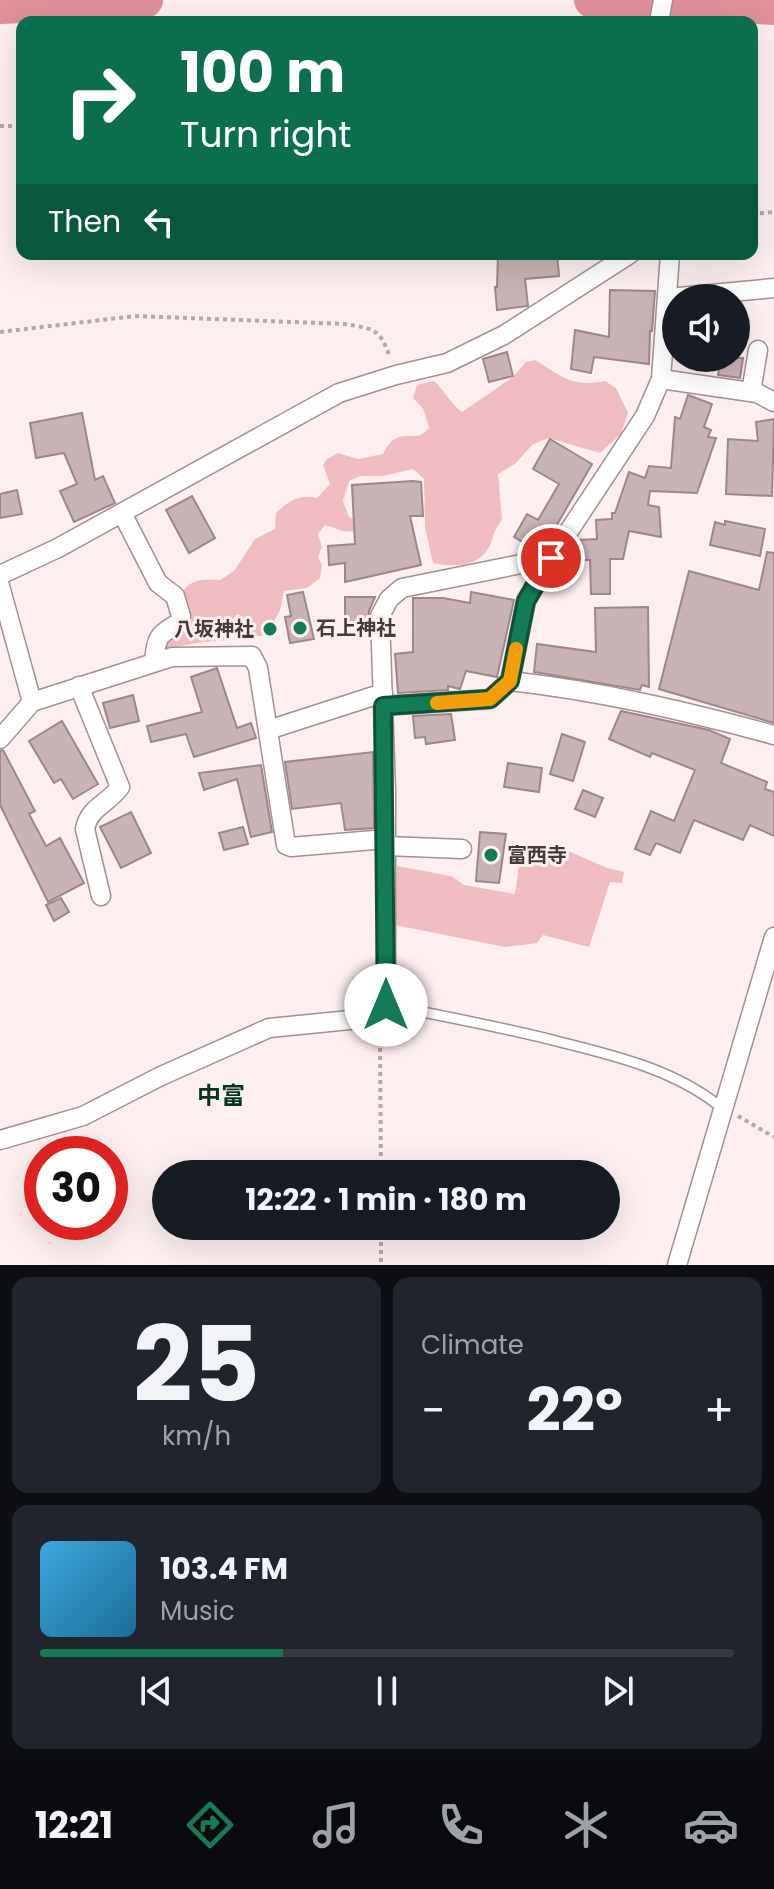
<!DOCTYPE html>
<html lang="en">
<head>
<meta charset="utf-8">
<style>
  :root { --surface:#171b24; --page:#20242c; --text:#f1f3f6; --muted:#9ea1a6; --line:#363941; --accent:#137c56 }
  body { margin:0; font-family:Poppins,"Noto Sans JP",sans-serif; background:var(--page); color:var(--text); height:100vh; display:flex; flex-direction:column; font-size:30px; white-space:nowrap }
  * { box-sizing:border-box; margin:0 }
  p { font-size:26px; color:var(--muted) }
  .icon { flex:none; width:44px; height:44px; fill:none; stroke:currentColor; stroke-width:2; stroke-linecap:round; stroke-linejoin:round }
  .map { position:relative; height:1265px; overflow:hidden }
  .panel { display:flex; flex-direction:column; gap:12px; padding:12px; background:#0d0f14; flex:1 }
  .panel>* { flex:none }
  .banner { position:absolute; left:16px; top:16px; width:742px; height:244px; border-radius:16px; box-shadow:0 8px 32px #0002; background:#0b6e4f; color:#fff; overflow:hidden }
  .tools { position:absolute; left:662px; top:284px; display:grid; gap:16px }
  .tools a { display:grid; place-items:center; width:88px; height:88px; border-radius:50%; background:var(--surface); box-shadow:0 8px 32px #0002; font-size:40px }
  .speed { position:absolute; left:24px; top:1136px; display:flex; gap:16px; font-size:40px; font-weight:700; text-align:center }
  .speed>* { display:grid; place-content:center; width:104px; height:104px; border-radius:50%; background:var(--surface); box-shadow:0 8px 32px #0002; line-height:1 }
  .speed .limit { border:12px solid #d22; background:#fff; color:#111 }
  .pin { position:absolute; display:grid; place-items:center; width:68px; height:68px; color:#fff; margin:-34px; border:4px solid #fff; border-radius:50%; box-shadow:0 2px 8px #0007 }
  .me { position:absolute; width:88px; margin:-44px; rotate:0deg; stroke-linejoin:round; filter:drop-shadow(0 0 6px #0008) }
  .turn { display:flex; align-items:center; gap:28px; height:168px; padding:0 32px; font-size:36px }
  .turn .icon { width:104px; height:104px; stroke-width:2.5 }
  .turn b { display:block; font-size:56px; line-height:68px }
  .then { display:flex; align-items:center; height:76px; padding:0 32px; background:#0003; gap:16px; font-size:30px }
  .big { font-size:60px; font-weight:700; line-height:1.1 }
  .panel .card { flex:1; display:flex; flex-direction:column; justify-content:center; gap:12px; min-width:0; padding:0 28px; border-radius:16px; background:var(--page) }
  .panel .dial { align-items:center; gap:0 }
  .dial b { font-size:104px; line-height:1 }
  .song { display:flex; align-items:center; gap:24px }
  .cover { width:96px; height:96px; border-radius:12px; background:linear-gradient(135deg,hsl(200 70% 55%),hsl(200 70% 35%)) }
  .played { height:8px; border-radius:4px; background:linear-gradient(90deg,var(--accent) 35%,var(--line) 35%) }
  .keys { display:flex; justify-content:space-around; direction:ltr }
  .heat { display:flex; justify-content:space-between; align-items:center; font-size:44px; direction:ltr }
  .panel .tiles { flex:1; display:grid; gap:12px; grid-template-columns:1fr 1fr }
  .card:last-child { grid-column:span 2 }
  .trip { position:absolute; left:152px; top:1160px; width:468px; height:80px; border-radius:40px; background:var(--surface); box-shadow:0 8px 32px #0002; font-weight:700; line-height:80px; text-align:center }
  .menu { display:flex; height:128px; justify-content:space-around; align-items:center; background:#090b0e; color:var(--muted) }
  .menu .icon { width:56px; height:56px }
  .menu .active { color:var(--accent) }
  .menu b { font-size:36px; color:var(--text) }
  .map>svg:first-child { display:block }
  .green { fill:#f1bcc1 }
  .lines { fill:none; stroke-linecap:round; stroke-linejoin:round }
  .river { stroke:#e0919a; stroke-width:36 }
  .building { fill:#c9b3b5; stroke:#9d8789; stroke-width:2 }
  .service-casing { stroke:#a48f91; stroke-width:12 }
  .minor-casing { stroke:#a48f91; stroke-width:21 }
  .path { stroke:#b4a8a8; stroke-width:4; stroke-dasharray:4 4; stroke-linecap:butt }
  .service { stroke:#fff; stroke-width:9 }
  .minor { stroke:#fff; stroke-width:18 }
  .route-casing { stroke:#0c5138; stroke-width:20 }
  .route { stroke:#137c56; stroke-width:14 }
  .slow { stroke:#f59e0b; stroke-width:14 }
  .poi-dot { fill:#137c56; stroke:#fdeff0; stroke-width:3 }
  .labels { text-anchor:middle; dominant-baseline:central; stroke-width:6; stroke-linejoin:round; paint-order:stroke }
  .poi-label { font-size:20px; font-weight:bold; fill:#433a3a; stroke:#fdeff0; text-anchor:start }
  .quarter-label { font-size:24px; font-weight:bold; fill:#063623; stroke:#fdeff0 }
</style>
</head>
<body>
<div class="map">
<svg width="774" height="1265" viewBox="0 0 774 1265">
  <rect width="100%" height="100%" fill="#fdeff0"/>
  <g class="green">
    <path d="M535 360C562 376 572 388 605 381L616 388 628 413 621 434 600 453 549 438 533 444 515 464 498 474 502 520C492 532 494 539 488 549 476 568 452 567 433 563L425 528 424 479 413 469 383 476H360L349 481 343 501 349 517 361 522V532L343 531 325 525 318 534 322 547 318 557 322 565 320 578 307 588 284 591 280 610 267 635 249 637 247 623 238 614 229 622 231 640 202 642 166 649 150 645V633C156 625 168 619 173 612 177 606 177 599 181 594 191 578 204 579 220 580L234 571 255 539 275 529 276 513C289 501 299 494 317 498L330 484 323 465 327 459 338 453 358 459 383 454C399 422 415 447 429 428L423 408 413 398 417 385 434 381C445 391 450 403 462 412L512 378 526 362Z"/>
    <path d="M564 849 607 868 624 872 622 883 610 882 589 947 543 935 537 943 505 947 395 925 397 866 451 876 464 885 515 894 521 852 560 860Z"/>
  </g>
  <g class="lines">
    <g class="river">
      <path d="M592 0 685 2 774 7"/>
      <path d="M0 6 145 0"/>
    </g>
  </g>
  <g class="building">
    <path d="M498 254H557L559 276 525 279 528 306 497 310 495 287H497Z"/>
    <path d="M610 290 655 291 652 331H650L649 364 594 357 591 373 571 369 575 330 609 337Z"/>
    <path d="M507 352 513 376 489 382 483 359Z"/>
    <path d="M721 358H743L740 378 718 375Z"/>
    <path d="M688 395 712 404 704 427 711 430 708 437 716 438 697 493 650 491 648 505 659 507 661 537 629 531 623 559H610V594H591L590 560H578V540L597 539 596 520 612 519V513H615L629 472 645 478 649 466 671 468 675 417 680 419Z"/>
    <path d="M82 413 95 480 103 476 115 503 74 522 60 491 77 484 64 453 36 458 30 423Z"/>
    <path d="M774 419 772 496 726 494 728 439 758 441 756 422Z"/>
    <path d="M550 439 592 464 544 547 534 549 514 537 527 514 538 520 559 484 533 469Z"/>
    <path d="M413 481 421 482 423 516H410L421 565 345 582V563L329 565 328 546 355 544 352 485Z"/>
    <path d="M17 490 22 514 0 518V494Z"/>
    <path d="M192 496 215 538 189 553 166 510Z"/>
    <path d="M725 521 765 529 760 556 710 545 715 522 725 525Z"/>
    <path d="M767 552 774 553V723L659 689 689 571 759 590Z"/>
    <path d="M303 592 314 639 290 643 285 617 291 616 287 595Z"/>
    <path d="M471 592 514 600 497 677 466 671 460 689 448 686V690L398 693 395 654 413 652V598H443L470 603Z"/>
    <path d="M345 597H375L369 611 368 624H349V617H345Z"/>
    <path d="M648 607 649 687 642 685 640 690 534 672 537 644 596 652 595 608Z"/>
    <path d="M217 668 237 728 251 723 256 738 194 757 186 734 151 742 147 726 202 712 191 677Z"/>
    <path d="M133 695 139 721 110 728 103 703Z"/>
    <path d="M621 711 709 730 730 739 721 763 767 782 765 789 774 792V836L750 825 743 840 694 820 680 853 656 843 650 855 635 849 651 811 674 821 695 770 652 753 650 757 609 739Z"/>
    <path d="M451 714 455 740 426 744 425 737 415 738 413 716Z"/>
    <path d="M62 721 98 784 73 799 61 779 54 783 29 741Z"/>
    <path d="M562 734 585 742 573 781 550 774Z"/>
    <path d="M3 750 35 811 29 814 46 846 60 838 84 883 48 902 0 805V751Z"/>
    <path d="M373 752 374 828 345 830 341 803 292 809 285 762Z"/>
    <path d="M508 763 542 768 539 792 504 787Z"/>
    <path d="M261 765 272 832 251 837 237 779 204 790 199 773Z"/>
    <path d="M583 790 603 798 595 817 575 809Z"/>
    <path d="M131 812 151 853 121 868 100 827Z"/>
    <path d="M243 827 248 844 224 850 219 833Z"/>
    <path d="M480 832 506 834 499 883 476 881Z"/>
    <path d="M61 898 69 912 54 921 46 905Z"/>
  </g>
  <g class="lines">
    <defs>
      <path id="service" d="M386 1005C444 1016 502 1027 560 1042 617 1056 678 1071 723 1109"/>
      <g id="minor">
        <path d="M659 22 663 0"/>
        <path d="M668 298 774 288"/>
        <path d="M661 379 757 393 774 402"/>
        <path d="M751 392 758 350"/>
        <path d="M122 513 158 583 175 596 181 616 179 623C157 635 157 637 154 661"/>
        <path d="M0 575 58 548 339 393 396 375 447 363 504 335 630 254"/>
        <path d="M0 586 32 702"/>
        <path d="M510 681C600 691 686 711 774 735"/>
        <path d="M79 686 120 787C108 804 89 807 85 829L101 896"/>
        <path d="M383 706 490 699 510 681 526 601 551 558 645 416 661 379 670 254"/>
        <path d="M268 730 383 693"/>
        <path d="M0 739 32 702 172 657 252 656 258 668 286 845 291 847 386 839"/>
        <path d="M386 846 462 849"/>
        <path d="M386 1005V791L380 616 389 599 402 588 551 558"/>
        <path d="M0 1140 83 1116 161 1076 269 1028 370 1018 380 1023"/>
        <path d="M677 1265 774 937"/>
      </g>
    </defs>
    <use href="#service" class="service-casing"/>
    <use href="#minor" class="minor-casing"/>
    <g class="path">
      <path d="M0 126H22"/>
      <path d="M752 214 774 212"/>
      <path d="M0 332 135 316 345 324C374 329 380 328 390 358"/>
      <path d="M380 1040 381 1174"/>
      <path d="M738 1116 774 1137"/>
      <path d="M381 1226V1265"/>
    </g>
    <use href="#service" class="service"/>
    <use href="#minor" class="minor"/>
  </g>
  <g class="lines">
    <defs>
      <path id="route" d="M386 1005 383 706 490 699 510 681 526 601 551 558"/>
    </defs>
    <use href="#route" class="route-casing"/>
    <use href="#route" class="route"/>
    <path class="slow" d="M437 703 490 699 510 681 516 649"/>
  </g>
  <g class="poi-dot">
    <circle cx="300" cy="628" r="8"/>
    <circle cx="270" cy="629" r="8"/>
    <circle cx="491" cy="855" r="8"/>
  </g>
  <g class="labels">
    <g class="poi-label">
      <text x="316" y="628">石上神社</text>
      <text x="254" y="629" text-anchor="end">八坂神社</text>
      <text x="507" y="855">富西寺</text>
    </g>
    <g class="quarter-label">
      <text x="221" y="1095">中富</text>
    </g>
  </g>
</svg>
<div class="tools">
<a><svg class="icon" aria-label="sound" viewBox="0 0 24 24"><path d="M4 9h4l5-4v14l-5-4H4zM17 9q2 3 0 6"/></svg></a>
</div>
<div class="speed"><div class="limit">30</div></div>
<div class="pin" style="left:551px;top:558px;background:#d93025"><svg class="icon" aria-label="arrive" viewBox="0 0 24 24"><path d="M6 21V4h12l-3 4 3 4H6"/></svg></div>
<svg class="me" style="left:386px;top:1005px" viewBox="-20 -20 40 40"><circle r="19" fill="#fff"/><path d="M0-13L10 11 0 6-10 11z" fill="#137c56"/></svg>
<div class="trip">12:22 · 1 min · 180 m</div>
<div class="banner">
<div class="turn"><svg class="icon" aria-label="right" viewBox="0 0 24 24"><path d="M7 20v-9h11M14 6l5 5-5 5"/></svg><div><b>100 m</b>Turn right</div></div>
<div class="then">Then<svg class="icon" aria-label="left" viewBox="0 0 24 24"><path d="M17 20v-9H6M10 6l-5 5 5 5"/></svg></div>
</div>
</div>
<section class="panel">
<div class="tiles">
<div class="card dial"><b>25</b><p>km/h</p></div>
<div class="card"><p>Climate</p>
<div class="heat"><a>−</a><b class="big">22°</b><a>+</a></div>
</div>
<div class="card">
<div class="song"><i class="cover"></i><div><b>103.4 FM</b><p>Music</p></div></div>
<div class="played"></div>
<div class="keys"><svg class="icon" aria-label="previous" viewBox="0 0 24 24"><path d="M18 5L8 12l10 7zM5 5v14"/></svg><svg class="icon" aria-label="pause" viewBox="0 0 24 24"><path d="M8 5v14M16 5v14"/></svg><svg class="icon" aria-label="next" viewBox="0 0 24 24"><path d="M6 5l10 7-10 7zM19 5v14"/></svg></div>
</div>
</div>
</section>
<nav class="menu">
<b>12:21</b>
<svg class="icon active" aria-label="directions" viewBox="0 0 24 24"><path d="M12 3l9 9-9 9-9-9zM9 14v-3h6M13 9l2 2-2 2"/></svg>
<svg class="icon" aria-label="music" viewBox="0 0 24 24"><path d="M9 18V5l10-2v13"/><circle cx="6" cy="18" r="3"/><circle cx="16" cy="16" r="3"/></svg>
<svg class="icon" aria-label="phone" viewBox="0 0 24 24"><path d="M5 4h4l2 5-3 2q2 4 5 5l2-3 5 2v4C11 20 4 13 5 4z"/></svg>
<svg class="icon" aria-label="climate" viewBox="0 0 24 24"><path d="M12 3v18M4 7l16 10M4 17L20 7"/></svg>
<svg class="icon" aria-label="car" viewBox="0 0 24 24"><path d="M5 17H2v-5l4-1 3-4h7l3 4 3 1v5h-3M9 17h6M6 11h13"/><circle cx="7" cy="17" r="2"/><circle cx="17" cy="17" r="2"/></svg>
</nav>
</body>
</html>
